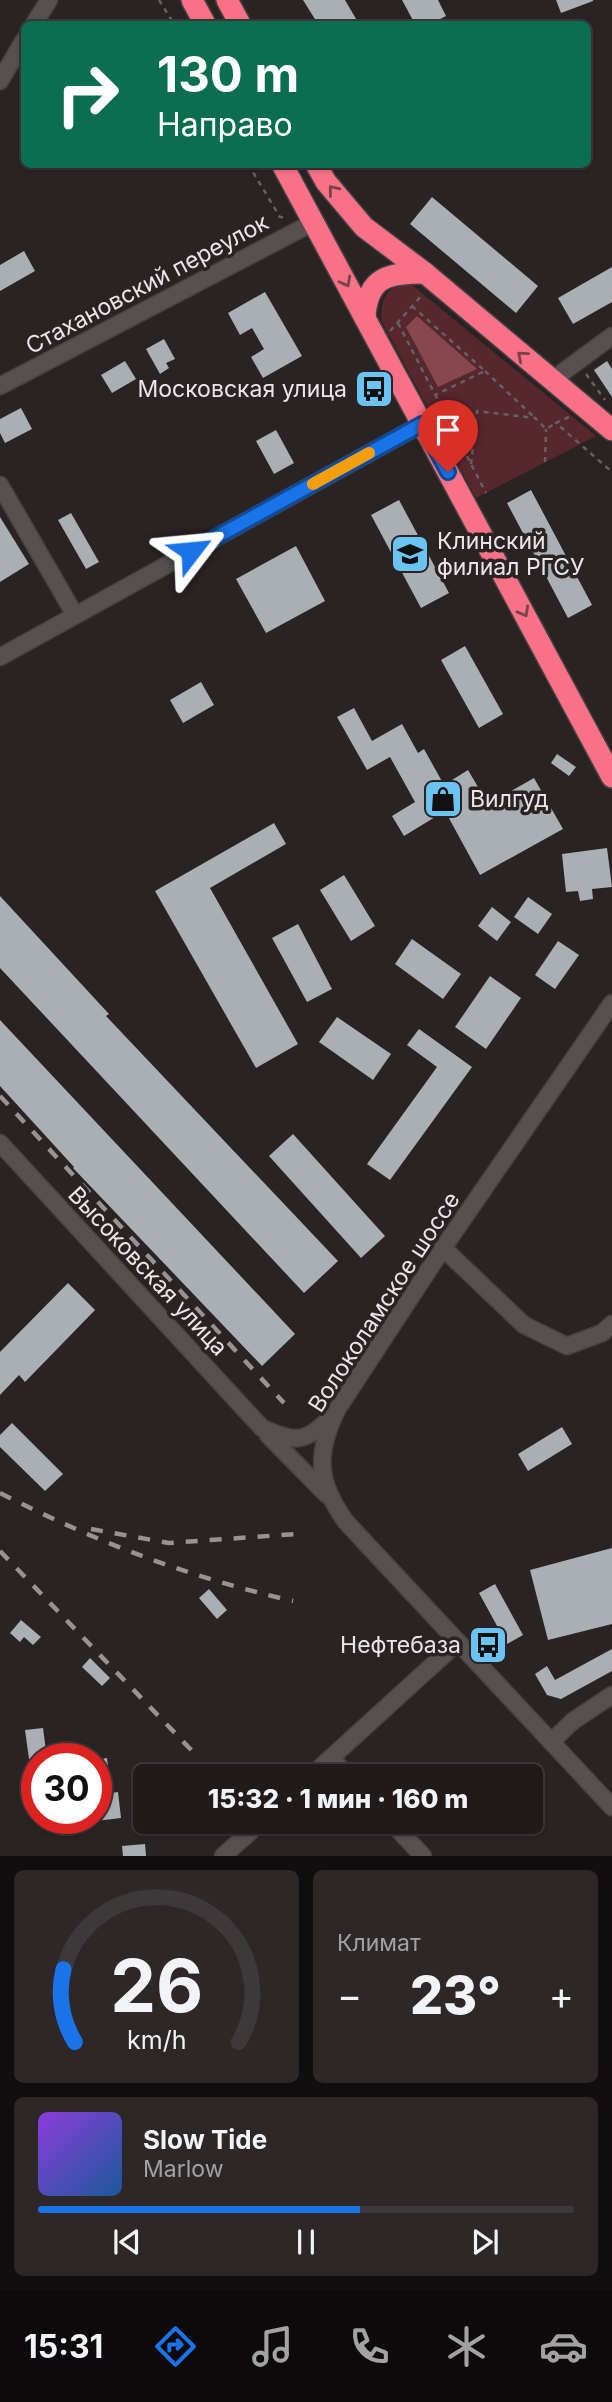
<!DOCTYPE html>
<html lang="ru">
<head>
<meta charset="utf-8">
<style>
  :root { --surface:#201a1b; --page:#2d2728; --text:#f1f3f6; --muted:#a2a1a3; --line:#3d383a; --accent:#1a73e8 }
  body { margin:0; font-family:Inter,sans-serif; background:var(--page); color:var(--text); height:100vh; display:flex; flex-direction:column; font-size:26px; white-space:nowrap }
  * { box-sizing:border-box; margin:0 }
  p { font-size:23px; color:var(--muted) }
  .icon { flex:none; width:38px; height:38px; fill:none; stroke:currentColor; stroke-width:2; stroke-linecap:round; stroke-linejoin:round }
  .map { position:relative; height:1856px; overflow:hidden }
  .side { display:flex; flex-direction:column; gap:14px; padding:14px; background:#120e0f; flex:1 }
  .side>* { flex:none }
  .guide { position:absolute; left:21px; top:21px; width:570px; height:147px; border-radius:10px; box-shadow:0 2px 5px #0004,0 0 0 2px var(--line); background:#0b6e4f; color:#fff; overflow:hidden }
  .speed { position:absolute; left:21px; top:1743px; display:flex; gap:14px; font-size:35px; font-weight:700; text-align:center }
  .speed>* { display:grid; place-content:center; width:91px; height:91px; border-radius:50%; background:var(--surface); box-shadow:0 2px 5px #0004,0 0 0 2px var(--line); line-height:1 }
  .speed .limit { border:10px solid #d22; background:#fff; color:#111 }
  .pin { position:absolute; display:grid; place-items:center; width:60px; height:60px; color:#fff; margin:-72px -30px; border-radius:50% 50% 50% 0; rotate:-45deg; box-shadow:0 0 7px #0007 }
  .pin .icon { rotate:45deg }
  .me { position:absolute; width:77px; margin:-38px; rotate:61deg; stroke-linejoin:round; filter:drop-shadow(0 0 5px #0008) }
  .turn { display:flex; align-items:center; gap:24px; height:147px; padding:0 21px; font-size:32px }
  .turn .icon { width:91px; height:91px; stroke-width:2.5 }
  .turn b { display:block; font-size:49px; line-height:60px }
  .big { font-size:52px; font-weight:800; line-height:1.1 }
  .side .tile { flex:1; display:flex; flex-direction:column; justify-content:center; gap:10px; min-width:0; padding:0 24px; border-radius:10px; background:var(--page) }
  .side .dial { align-items:center; gap:0 }
  .dial svg { height:182px; overflow:visible; fill:none; stroke:var(--line); stroke-width:7; stroke-linecap:round; text-anchor:middle }
  .dial text { fill:var(--text); stroke:none }
  .song { display:flex; align-items:center; gap:21px }
  .cover { width:84px; height:84px; border-radius:10px; background:linear-gradient(135deg,hsl(270 70% 55%),hsl(210 70% 35%)) }
  .played { height:7px; border-radius:4px; background:linear-gradient(90deg,var(--accent) 60%,var(--line) 60%) }
  .keys { display:flex; justify-content:space-around; direction:ltr }
  .heat { display:flex; justify-content:space-between; align-items:center; font-size:38px; direction:ltr }
  .side .tiles { flex:1; display:grid; gap:14px; grid-template-columns:1fr 1fr }
  .tile:last-child { grid-column:span 2 }
  .trip { position:absolute; left:133px; top:1764px; width:410px; height:70px; border-radius:10px; background:var(--surface); box-shadow:0 2px 5px #0004,0 0 0 2px var(--line); font-weight:800; line-height:70px; text-align:center }
  .tabs { display:flex; height:112px; justify-content:space-around; align-items:center; background:#0d0a0b; color:var(--muted) }
  .tabs .icon { width:49px; height:49px }
  .tabs .active { color:var(--accent) }
  .tabs b { font-size:32px; color:var(--text) }
  .map>svg:first-child { display:block }
  .green { fill:#57272e }
  .forest { fill:#87474f }
  .building { fill:#a9afb3 }
  .lines { fill:none; stroke-linecap:round; stroke-linejoin:round }
  .minor-casing { stroke:#464141; stroke-width:19 }
  .highway-casing { stroke:#464141; stroke-width:24 }
  .path { stroke:#666061; stroke-width:2.5; stroke-dasharray:5 5; stroke-linecap:butt }
  .minor { stroke:#575050; stroke-width:16 }
  .highway { stroke:#f87186; stroke-width:21 }
  .rail { stroke:#989293; stroke-width:4.5; stroke-dasharray:12 12; stroke-linecap:butt }
  .oneway { stroke:#7c424b }
  .route-casing { stroke:#114b97; stroke-width:18 }
  .route { stroke:#1a73e8; stroke-width:12 }
  .slow { stroke:#f59e0b; stroke-width:12 }
  .labels { text-anchor:middle; dominant-baseline:central; stroke-width:7; stroke-linejoin:round; paint-order:stroke }
  .street-label { font-size:23px; fill:#eae5e6; stroke:#2a2324 }
  .poi-label { font-size:23px; fill:#eae5e6; stroke:#2a2324; text-anchor:end }
</style>
</head>
<body>
<div class="map">
<svg width="612" height="1856" viewBox="0 0 612 1856">
  <rect width="100%" height="100%" fill="#2a2324"/>
  <path class="green" d="M401 283 412 285 596 436 476 498 381 320C381 301 384 292 401 283Z"/>
  <path class="forest" d="M417 316 477 369 438 387 406 327Z"/>
  <g class="building">
    <path d="M303 0H345L359 24H318Z"/>
    <path d="M402 0H438L446 16 430 24H415Z"/>
    <path d="M556 0H593V1L561 13Z"/>
    <path d="M432 197 538 286 516 313 410 224Z"/>
    <path d="M24 251 35 271 0 291V265Z"/>
    <path d="M612 267V302L573 324 558 298Z"/>
    <path d="M265 292 302 356 263 378 251 357 264 349 252 328 240 335 228 313Z"/>
    <path d="M164 339 175 359 166 363 169 368 160 374 146 349Z"/>
    <path d="M125 361 136 379 112 393 101 375Z"/>
    <path d="M607 361 612 369V397L594 370Z"/>
    <path d="M21 408 32 429 5 443 0 433V419Z"/>
    <path d="M276 430 294 463 274 474 256 441Z"/>
    <path d="M531 490 592 605 568 618 507 503Z"/>
    <path d="M399 500 449 593 421 608 371 515Z"/>
    <path d="M71 513 99 562 86 569 58 520Z"/>
    <path d="M0 517 29 564 0 582Z"/>
    <path d="M296 546 325 601 266 633 236 579Z"/>
    <path d="M465 646 503 714 479 728 441 660Z"/>
    <path d="M201 682 214 705 183 723 170 700Z"/>
    <path d="M354 708 372 741 402 724 418 753 424 749 444 785 468 770 488 804 534 778 563 829 480 875 445 811 404 836 392 816 415 802 390 757 367 770 337 717Z"/>
    <path d="M557 754 576 767 569 776 551 763Z"/>
    <path d="M274 823 286 844 210 888 298 1044 256 1068 155 891Z"/>
    <path d="M607 848 612 887 592 889 593 899 580 901 578 891 566 892 562 854Z"/>
    <path d="M344 875 375 926 351 941 320 890Z"/>
    <path d="M0 896 109 1014 106 1016 338 1261 304 1293 0 968Z"/>
    <path d="M528 897 552 914 538 934 514 917Z"/>
    <path d="M492 907 511 922 497 941 478 926Z"/>
    <path d="M298 924 332 989 307 1002 272 938Z"/>
    <path d="M412 939 461 974 443 999 395 964Z"/>
    <path d="M558 941 579 955 555 989 535 975Z"/>
    <path d="M490 976 521 998 486 1049 455 1027Z"/>
    <path d="M337 1017 391 1054 373 1080 319 1042Z"/>
    <path d="M0 1020 295 1334 262 1366 73 1168 74 1167 0 1086Z"/>
    <path d="M419 1029 472 1067 390 1180 367 1164 437 1067 407 1045Z"/>
    <path d="M293 1134 385 1236 361 1258 269 1156Z"/>
    <path d="M68 1283 95 1310 25 1382 19 1375 0 1395V1352Z"/>
    <path d="M12 1423 63 1474 45 1491 0 1447V1435Z"/>
    <path d="M562 1427 572 1444 528 1471 518 1454Z"/>
    <path d="M612 1548V1624L548 1640 530 1570Z"/>
    <path d="M495 1584 523 1635 507 1644 479 1593Z"/>
    <path d="M209 1589 227 1610 217 1619 199 1598Z"/>
    <path d="M21 1620 41 1637 33 1645 24 1637 20 1642 10 1633Z"/>
    <path d="M612 1649V1671L561 1699 547 1695 535 1674 547 1666 555 1680Z"/>
    <path d="M90 1658 110 1678 102 1686 82 1667Z"/>
    <path d="M43 1728 47 1759H29L25 1730Z"/>
    <path d="M107 1758 111 1793 118 1792 121 1818 96 1821V1760Z"/>
    <path d="M145 1844 146 1856H123L122 1846Z"/>
  </g>
  <g class="lines">
    <defs>
      <g id="minor">
        <path d="M34 24 49 0"/>
        <path d="M0 81 24 40"/>
        <path d="M0 386 314 222"/>
        <path d="M556 386 563 372 612 336"/>
        <path d="M0 485 75 615"/>
        <path d="M0 657 422 424"/>
        <path d="M612 1003 443 1248 338 1408C315 1453 317 1482 346 1522L612 1807"/>
        <path d="M0 1143 262 1428C293 1442 305 1444 330 1418"/>
        <path d="M443 1248 524 1325 567 1346 602 1333 612 1324"/>
        <path d="M268 1435 326 1494"/>
        <path d="M551 1742 573 1721 612 1695"/>
        <path d="M331 1758 348 1776"/>
        <path d="M311 1776 458 1642"/>
        <path d="M391 1822 423 1856"/>
        <path d="M223 1856 261 1822"/>
      </g>
      <g id="highway">
        <path d="M192 0 205 24"/>
        <path d="M227 0 240 24"/>
        <path d="M282 164 612 777"/>
        <path d="M316 164 326 182 364 227 425 273 612 430"/>
        <path d="M365 318C367 276 389 273 425 273"/>
      </g>
    </defs>
    <use href="#minor" class="minor-casing"/>
    <use href="#highway" class="highway-casing"/>
    <g class="path">
      <path d="M159 0 174 24"/>
      <path d="M248 164 280 217 288 218"/>
      <path d="M412 306 485 371 435 395"/>
      <path d="M398 323 486 493"/>
      <path d="M390 331 423 294"/>
      <path d="M485 371 535 418"/>
      <path d="M586 374 605 400"/>
      <path d="M569 417 556 423 612 472"/>
      <path d="M545 462 546 429"/>
      <path d="M471 464 477 411 535 418 546 429 556 423"/>
    </g>
    <use href="#minor" class="minor"/>
    <use href="#highway" class="highway"/>
    <g class="rail">
      <path d="M0 1096 284 1403"/>
      <path d="M0 1493C99 1543 185 1576 293 1601"/>
      <path d="M91 1529 169 1543 296 1534"/>
      <path d="M0 1551 198 1757"/>
    </g>
  </g>
  <defs><path id="oneway-chevron" d="M-2-3.5L2.5 0L-2 3.5" fill="none" stroke-width="1.6" stroke-linecap="round" stroke-linejoin="round" transform="scale(1.75)"/></defs>
  <g class="oneway">
    <use href="#oneway-chevron" transform="translate(333 190) rotate(-129)"/>
    <use href="#oneway-chevron" transform="translate(346 282) rotate(62)"/>
    <use href="#oneway-chevron" transform="translate(522 356) rotate(-139)"/>
    <use href="#oneway-chevron" transform="translate(524 612) rotate(61)"/>
  </g>
  <g class="lines">
    <defs>
      <path id="route" d="M191 551 422 424 448 472"/>
    </defs>
    <use href="#route" class="route-casing"/>
    <use href="#route" class="route"/>
    <path class="slow" d="M313 484 369 453"/>
  </g>
  <defs>
    <symbol id="bus-square" viewBox="-11 -11 22 22"><rect x="-9" y="-9" width="18" height="18" rx="4" fill="#6ac3f1" stroke="#2a2324"/><path d="M-5-6H5V4H4V6H2V4H-2V6H-4V4H-5ZM-3.5-4V0h7V-4ZM-3.5 1.2v1.5H-2V1.2ZM2 1.2v1.5H3.5V1.2Z" fill="#111"/></symbol>
    <symbol id="university-square" viewBox="-11 -11 22 22"><rect x="-9" y="-9" width="18" height="18" rx="4" fill="#6ac3f1" stroke="#2a2324"/><path d="M0-5L7-2L0 1L-7-2ZM-4 1L0 2.5L4 1V4Q0 6-4 4Z" fill="#111"/></symbol>
    <symbol id="shop-square" viewBox="-11 -11 22 22"><rect x="-9" y="-9" width="18" height="18" rx="4" fill="#6ac3f1" stroke="#2a2324"/><path d="M-5-2.5h2.3a2.7 3.5 0 0 1 5.4 0H5L5.5 6h-11ZM-1.5-2.5h3a1.5 2.3 0 0 0-3 0Z" fill="#111"/></symbol>
  </defs>
  <g fill-rule="evenodd">
    <use href="#bus-square" x="352" y="367" width="44" height="44"/>
    <use href="#university-square" x="388" y="532" width="44" height="44"/>
    <use href="#shop-square" x="421" y="777" width="44" height="44"/>
    <use href="#bus-square" x="466" y="1623" width="44" height="44"/>
  </g>
  <g class="labels">
    <g class="street-label">
      <text transform="translate(147 284) rotate(-28)">Стахановский переулок</text>
      <text transform="translate(148 1271) rotate(47)">Высоковская улица</text>
      <text transform="translate(384 1302) rotate(-57)">Волоколамское шоссе</text>
    </g>
    <g class="poi-label">
      <text x="347" y="389">Московская улица</text>
      <text x="437" y="541" text-anchor="start">Клинский<tspan x="437" dy="26">филиал РГСУ</tspan></text>
      <text x="470" y="799" text-anchor="start">Вилгуд</text>
      <text x="461" y="1645">Нефтебаза</text>
    </g>
  </g>
</svg>
<div class="speed"><div class="limit">30</div></div>
<div class="pin" style="left:448px;top:472px;background:#d93025"><svg class="icon" aria-label="arrive" viewBox="0 0 24 24"><path d="M6 21V4h12l-3 4 3 4H6"/></svg></div>
<svg class="me" style="left:191px;top:551px" viewBox="-20 -20 40 40"><path d="M0-17L14 15 0 8-14 15z" fill="#1a73e8" stroke="#fff" stroke-width="4"/></svg>
<div class="trip">15:32 · 1 мин · 160 m</div>
<div class="guide">
<div class="turn"><svg class="icon" aria-label="right" viewBox="0 0 24 24"><path d="M7 20v-9h11M14 6l5 5-5 5"/></svg><div><b>130 m</b>Направо</div></div>
</div>
</div>
<section class="side">
<div class="tiles">
<div class="tile dial"><svg viewBox="0 0 100 80">
<path d="M14 69A42 42 0 1 1 86 69"/>
<path d="M14 69A42 42 0 0 1 9 37" stroke="#1a73e8"/>
<text x="50" y="56" font-size="32" font-weight="700">26</text>
<text x="50" y="72" font-size="11">km/h</text>
</svg></div>
<div class="tile"><p>Климат</p>
<div class="heat"><a>−</a><b class="big">23°</b><a>+</a></div>
</div>
<div class="tile">
<div class="song"><i class="cover"></i><div><b>Slow Tide</b><p>Marlow</p></div></div>
<div class="played"></div>
<div class="keys"><svg class="icon" aria-label="previous" viewBox="0 0 24 24"><path d="M18 5L8 12l10 7zM5 5v14"/></svg><svg class="icon" aria-label="pause" viewBox="0 0 24 24"><path d="M8 5v14M16 5v14"/></svg><svg class="icon" aria-label="next" viewBox="0 0 24 24"><path d="M6 5l10 7-10 7zM19 5v14"/></svg></div>
</div>
</div>
</section>
<nav class="tabs">
<b>15:31</b>
<svg class="icon active" aria-label="directions" viewBox="0 0 24 24"><path d="M12 3l9 9-9 9-9-9zM9 14v-3h6M13 9l2 2-2 2"/></svg>
<svg class="icon" aria-label="music" viewBox="0 0 24 24"><path d="M9 18V5l10-2v13"/><circle cx="6" cy="18" r="3"/><circle cx="16" cy="16" r="3"/></svg>
<svg class="icon" aria-label="phone" viewBox="0 0 24 24"><path d="M5 4h4l2 5-3 2q2 4 5 5l2-3 5 2v4C11 20 4 13 5 4z"/></svg>
<svg class="icon" aria-label="climate" viewBox="0 0 24 24"><path d="M12 3v18M4 7l16 10M4 17L20 7"/></svg>
<svg class="icon" aria-label="car" viewBox="0 0 24 24"><path d="M5 17H2v-5l4-1 3-4h7l3 4 3 1v5h-3M9 17h6M6 11h13"/><circle cx="7" cy="17" r="2"/><circle cx="17" cy="17" r="2"/></svg>
</nav>
</body>
</html>
